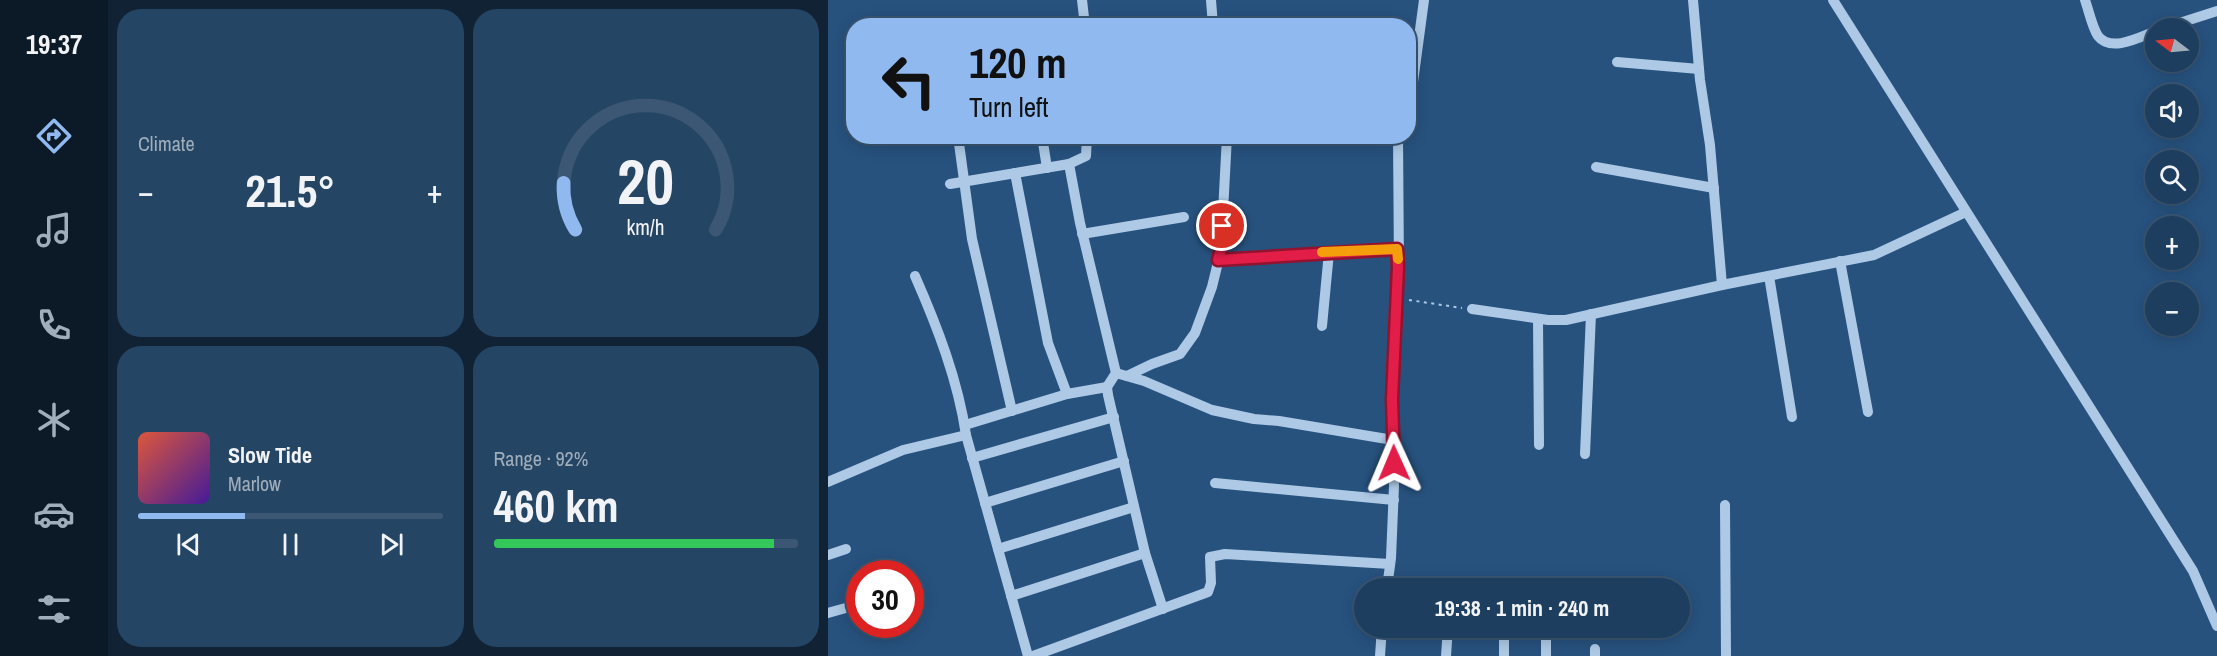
<!DOCTYPE html>
<html lang="en">
<head>
<meta charset="utf-8">
<style>
  :root { --surface:#1d3e5e; --page:#254564; --text:#f1f3f6; --muted:#a0aebc; --line:#3b5773; --accent:#90b9f0 }
  body { margin:0; font-family:"Archivo Narrow",sans-serif; background:var(--page); color:var(--text); height:100vh; display:flex; flex-direction:column; font-size:22px; white-space:nowrap }
  * { box-sizing:border-box; margin:0 }
  p { font-size:20px; color:var(--muted) }
  .icon { flex:none; width:33px; height:33px; fill:none; stroke:currentColor; stroke-width:2; stroke-linecap:round; stroke-linejoin:round }
  .map { position:relative; flex:1; overflow:hidden }
  .drawer { display:flex; flex-direction:column; gap:9px; padding:9px; background:#102234; width:720px }
  .drawer>* { flex:none }
  .hud { position:absolute; left:18px; top:18px; width:570px; height:126px; border-radius:24px; box-shadow:0 3px 15px #0003,0 0 0 2px var(--line); background:#90b9f0; color:#111; overflow:hidden }
  .needle { width:39px; rotate:286deg }
  .fabs { position:absolute; left:1317px; top:18px; display:grid; gap:12px }
  .fabs a { display:grid; place-items:center; width:54px; height:54px; border-radius:50%; background:var(--surface); box-shadow:0 3px 15px #0003,0 0 0 2px var(--line); font-size:30px }
  .speed { position:absolute; left:18px; top:560px; display:flex; gap:12px; font-size:30px; font-weight:700; text-align:center }
  .speed>* { display:grid; place-content:center; width:78px; height:78px; border-radius:50%; background:var(--surface); box-shadow:0 3px 15px #0003,0 0 0 2px var(--line); line-height:1 }
  .speed .limit { border:9px solid #d22; background:#fff; color:#111 }
  .pin { position:absolute; display:grid; place-items:center; width:51px; height:51px; color:#fff; margin:-26px; border:3px solid #fff; border-radius:50%; box-shadow:0 2px 6px #0007 }
  .me { position:absolute; width:66px; margin:-33px; rotate:359deg; stroke-linejoin:round; filter:drop-shadow(0 0 4px #0008) }
  .turn { display:flex; align-items:center; gap:21px; height:126px; padding:0 24px; font-size:27px }
  .turn .icon { width:78px; height:78px; stroke-width:2.5 }
  .turn b { display:block; font-size:42px; line-height:51px }
  .big { font-size:45px; font-weight:800; line-height:1.1 }
  .drawer .card { flex:1; display:flex; flex-direction:column; justify-content:center; gap:9px; min-width:0; padding:0 21px; border-radius:24px; background:var(--page) }
  .drawer .dial { align-items:center; gap:0 }
  .dial svg { height:156px; overflow:visible; fill:none; stroke:var(--line); stroke-width:7; stroke-linecap:round; text-anchor:middle }
  .dial text { fill:var(--text); stroke:none }
  .song { display:flex; align-items:center; gap:18px }
  .cover { width:72px; height:72px; border-radius:9px; background:linear-gradient(135deg,hsl(10 70% 55%),hsl(260 70% 35%)) }
  .played { height:6px; border-radius:3px; background:linear-gradient(90deg,var(--accent) 35%,var(--line) 35%) }
  .keys { display:flex; justify-content:space-around; direction:ltr }
  .heat { display:flex; justify-content:space-between; align-items:center; font-size:33px; direction:ltr }
  .charge { height:9px; border-radius:4px; background:linear-gradient(90deg,#34c759 92%,var(--line) 0) }
  .drawer .tiles { flex:1; display:grid; gap:9px; grid-template-columns:repeat(2,1fr) }
  .trip { position:absolute; left:526px; top:578px; width:336px; height:60px; border-radius:30px; background:var(--surface); box-shadow:0 3px 15px #0003,0 0 0 2px var(--line); font-weight:800; line-height:60px; text-align:center }
  main { display:flex; flex:1; min-height:0 }
  .tab-bar { display:flex; flex-direction:column; width:108px; justify-content:space-around; align-items:center; background:#0c1926; color:var(--muted) }
  .tab-bar .icon { width:42px; height:42px }
  .tab-bar .on { color:var(--accent) }
  .tab-bar b { font-size:27px; color:var(--text) }
  .map>svg:first-child { display:block }
  .lines { fill:none; stroke-linecap:round; stroke-linejoin:round }
  .path { stroke:#adc9e5; stroke-width:2; stroke-dasharray:3 4.5; stroke-linecap:butt }
  .minor { stroke:#adc9e5; stroke-width:10 }
  .route-casing { stroke:#92132f; stroke-width:15 }
  .route { stroke:#e11d48; stroke-width:10 }
  .slow { stroke:#f59e0b; stroke-width:10 }
</style>
</head>
<body>
<main>
<nav class="tab-bar">
<b>19:37</b>
<svg class="icon on" aria-label="directions" viewBox="0 0 24 24"><path d="M12 3l9 9-9 9-9-9zM9 14v-3h6M13 9l2 2-2 2"/></svg>
<svg class="icon" aria-label="music" viewBox="0 0 24 24"><path d="M9 18V5l10-2v13"/><circle cx="6" cy="18" r="3"/><circle cx="16" cy="16" r="3"/></svg>
<svg class="icon" aria-label="phone" viewBox="0 0 24 24"><path d="M5 4h4l2 5-3 2q2 4 5 5l2-3 5 2v4C11 20 4 13 5 4z"/></svg>
<svg class="icon" aria-label="climate" viewBox="0 0 24 24"><path d="M12 3v18M4 7l16 10M4 17L20 7"/></svg>
<svg class="icon" aria-label="car" viewBox="0 0 24 24"><path d="M5 17H2v-5l4-1 3-4h7l3 4 3 1v5h-3M9 17h6M6 11h13"/><circle cx="7" cy="17" r="2"/><circle cx="17" cy="17" r="2"/></svg>
<svg class="icon" aria-label="filters" viewBox="0 0 24 24"><path d="M4 7h16M4 17h16"/><circle cx="9" cy="7" r="2"/><circle cx="15" cy="17" r="2"/></svg>
</nav>
<section class="drawer">
<div class="tiles">
<div class="card"><p>Climate</p>
<div class="heat"><a>−</a><b class="big">21.5°</b><a>+</a></div>
</div>
<div class="card dial"><svg viewBox="0 0 100 80">
<path d="M14 69A42 42 0 1 1 86 69"/>
<path d="M14 69A42 42 0 0 1 8 45" stroke="#90b9f0"/>
<text x="50" y="56" font-size="32" font-weight="700">20</text>
<text x="50" y="72" font-size="11">km/h</text>
</svg></div>
<div class="card">
<div class="song"><i class="cover"></i><div><b>Slow Tide</b><p>Marlow</p></div></div>
<div class="played"></div>
<div class="keys"><svg class="icon" aria-label="previous" viewBox="0 0 24 24"><path d="M18 5L8 12l10 7zM5 5v14"/></svg><svg class="icon" aria-label="pause" viewBox="0 0 24 24"><path d="M8 5v14M16 5v14"/></svg><svg class="icon" aria-label="next" viewBox="0 0 24 24"><path d="M6 5l10 7-10 7zM19 5v14"/></svg></div>
</div>
<div class="card"><p>Range · 92%</p><b class="big">460 km</b><div class="charge"></div></div>
</div>
</section>
<div class="map">
<svg width="1389" height="656" viewBox="0 0 1389 656">
  <rect width="100%" height="100%" fill="#27527e"/>
  <g class="lines">
    <path class="path" d="M581 300 634 308"/>
    <g class="minor">
      <path d="M254 0 257 26"/>
      <path d="M383 0 385 26"/>
      <path d="M865 0 872 80 882 145 894 285"/>
      <path d="M1005 0 1365 571 1389 626"/>
      <path d="M1257 0C1261 11 1264 27 1270 36 1283 53 1312 37 1328 31"/>
      <path d="M1336 28 1389 11"/>
      <path d="M789 62 871 69"/>
      <path d="M580 119 596 0"/>
      <path d="M130 136 144 239 184 411"/>
      <path d="M214 136 219 168"/>
      <path d="M453 136H457"/>
      <path d="M241 164 252 223 288 373 279 387 280 395 317 553 335 609"/>
      <path d="M768 167 886 188"/>
      <path d="M187 173 220 343 239 394"/>
      <path d="M122 184 241 164 258 156 259 136"/>
      <path d="M254 234 356 217"/>
      <path d="M390 260 569 249"/>
      <path d="M1012 261 1040 412"/>
      <path d="M87 276C109 326 130 380 138 435L200 656"/>
      <path d="M941 276 964 417"/>
      <path d="M644 309 720 320H738L894 285 1046 255 1138 212"/>
      <path d="M710 319 711 445"/>
      <path d="M494 326 501 252"/>
      <path d="M288 373 316 381 384 410 426 419 451 421 565 440"/>
      <path d="M299 376 324 364 352 354 367 333 384 287 393 250 399 136"/>
      <path d="M137 425 239 394 279 387"/>
      <path d="M757 454 763 314"/>
      <path d="M144 458 286 417"/>
      <path d="M0 482 75 450 138 435"/>
      <path d="M387 483 566 500"/>
      <path d="M157 503 296 461"/>
      <path d="M897 505 898 656"/>
      <path d="M170 549 306 507"/>
      <path d="M0 555 18 549"/>
      <path d="M559 588 563 558 566 486 564 400 571 267 570 136"/>
      <path d="M183 596 317 553"/>
      <path d="M0 613 32 604"/>
      <path d="M718 627V656"/>
      <path d="M205 656 380 592 383 583 382 557 397 554 562 564"/>
      <path d="M552 656 554 627"/>
      <path d="M618 656 620 627"/>
      <path d="M676 656V627"/>
      <path d="M767 656V649"/>
    </g>
  </g>
  <g class="lines">
    <defs>
      <path id="route" d="M394 226 393 249 390 260 569 249 570 267 564 399 566 463"/>
    </defs>
    <use href="#route" class="route-casing"/>
    <use href="#route" class="route"/>
    <path class="slow" d="M494 252 569 249 570 259"/>
  </g>
</svg>
<div class="fabs">
<a><svg class="needle" viewBox="-14 -14 28 28"><path d="M0-13l5 13h-10z" fill="#e53935"/><path d="M0 13l5-13h-10z" fill="#a0aebc"/></svg></a>
<a><svg class="icon" aria-label="sound" viewBox="0 0 24 24"><path d="M4 9h4l5-4v14l-5-4H4zM17 9q2 3 0 6"/></svg></a>
<a><svg class="icon" aria-label="search" viewBox="0 0 24 24"><circle cx="10" cy="10" r="6"/><path d="M15 15l6 6"/></svg></a>
<a>+</a>
<a>−</a>
</div>
<div class="speed"><div class="limit">30</div></div>
<div class="pin" style="left:394px;top:226px;background:#d93025"><svg class="icon" aria-label="arrive" viewBox="0 0 24 24"><path d="M6 21V4h12l-3 4 3 4H6"/></svg></div>
<svg class="me" style="left:566px;top:463px" viewBox="-20 -20 40 40"><path d="M0-17L14 15 0 8-14 15z" fill="#e11d48" stroke="#fff" stroke-width="4"/></svg>
<div class="trip">19:38 · 1 min · 240 m</div>
<div class="hud">
<div class="turn"><svg class="icon" aria-label="left" viewBox="0 0 24 24"><path d="M17 20v-9H6M10 6l-5 5 5 5"/></svg><div><b>120 m</b>Turn left</div></div>
</div>
</div>
</main>
</body>
</html>
